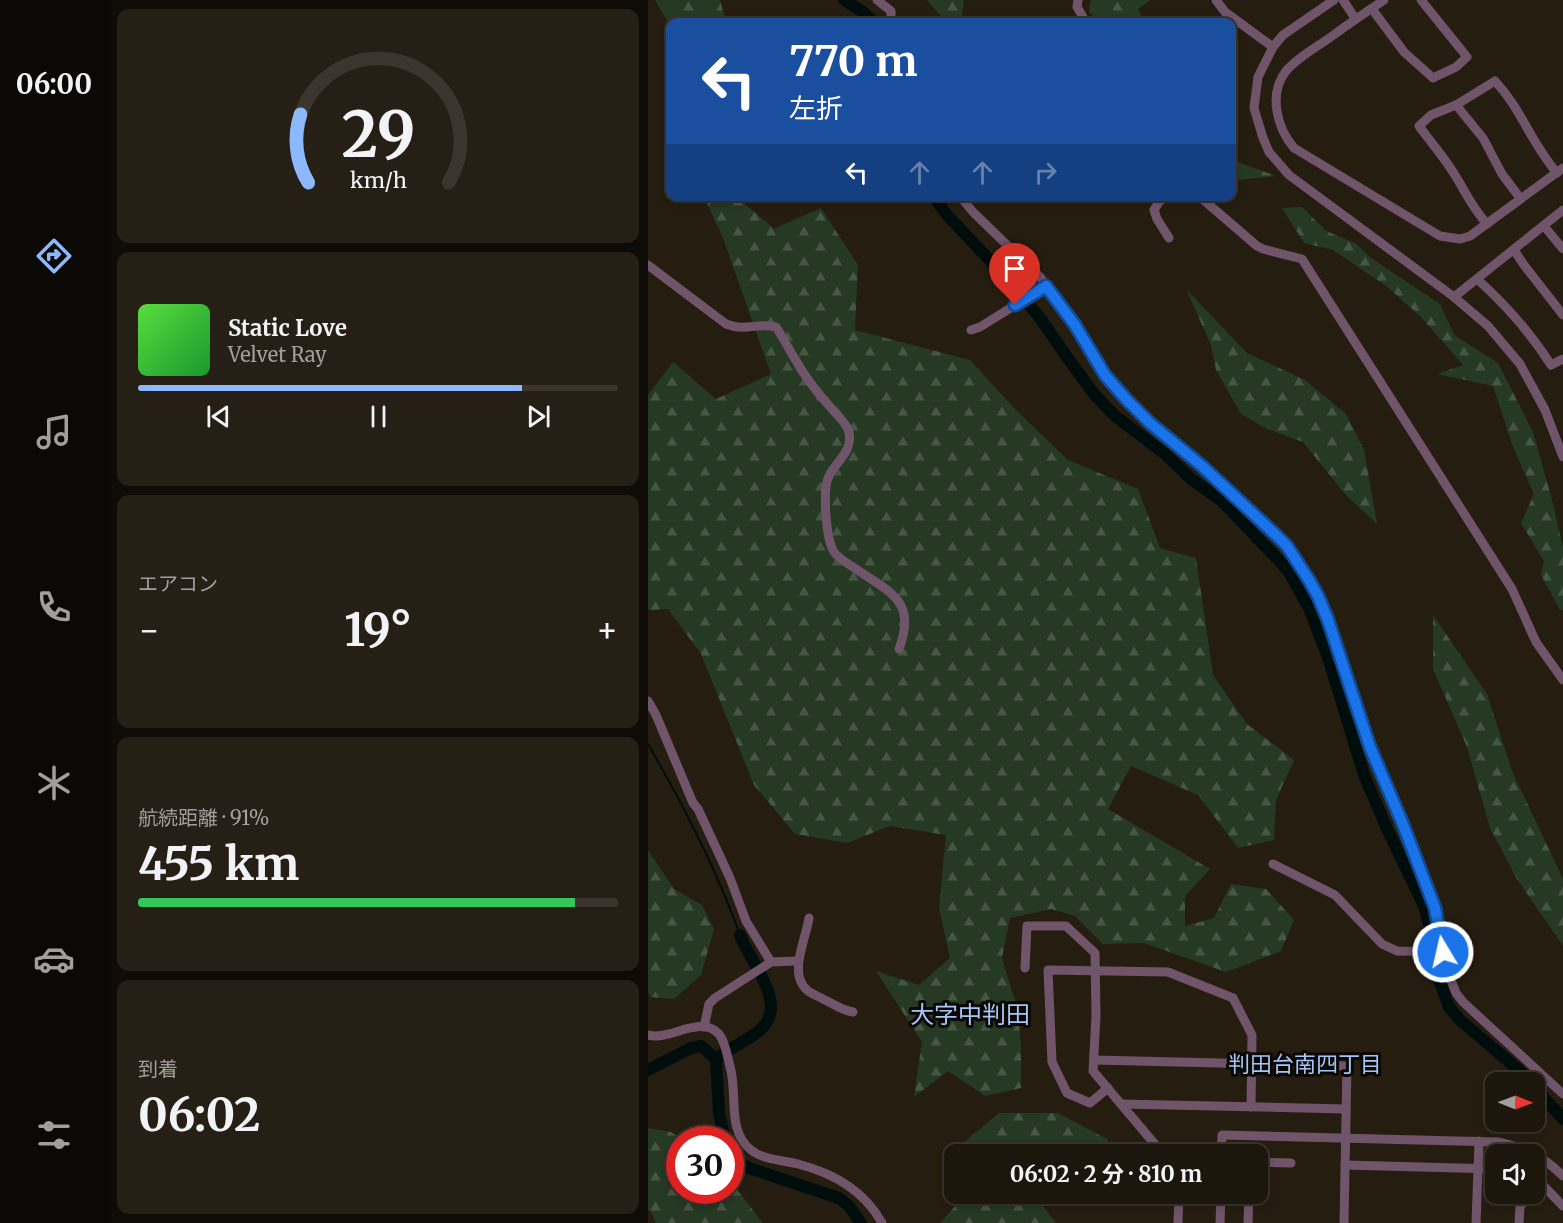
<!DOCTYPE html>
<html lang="ja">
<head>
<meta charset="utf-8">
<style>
  :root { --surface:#1c160c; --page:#251f15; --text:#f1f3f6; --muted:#a09f9d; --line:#3a352d; --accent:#8db9fc }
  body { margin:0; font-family:Merriweather,"Noto Sans JP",serif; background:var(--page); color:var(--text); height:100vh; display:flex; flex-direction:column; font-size:22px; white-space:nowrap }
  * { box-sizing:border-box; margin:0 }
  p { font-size:20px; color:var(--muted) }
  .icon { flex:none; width:33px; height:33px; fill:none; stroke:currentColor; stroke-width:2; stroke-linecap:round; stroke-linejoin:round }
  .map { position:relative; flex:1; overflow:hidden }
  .side { display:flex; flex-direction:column; gap:9px; padding:9px; background:#0f0c07; width:540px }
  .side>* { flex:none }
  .guide { position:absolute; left:18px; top:18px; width:570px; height:183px; border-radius:12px; box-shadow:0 3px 9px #0003,0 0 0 2px var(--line); background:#1a4fa0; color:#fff; overflow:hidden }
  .needle { width:39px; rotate:91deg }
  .controls { position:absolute; left:837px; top:1072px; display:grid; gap:12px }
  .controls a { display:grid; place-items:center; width:60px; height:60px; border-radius:12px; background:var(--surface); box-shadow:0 3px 9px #0003,0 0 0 2px var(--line); font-size:30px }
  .speed { position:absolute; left:18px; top:1126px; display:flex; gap:12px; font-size:30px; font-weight:700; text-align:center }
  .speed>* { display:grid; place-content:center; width:78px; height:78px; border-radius:50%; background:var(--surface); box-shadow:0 3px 9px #0003,0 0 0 2px var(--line); line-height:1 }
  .speed .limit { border:9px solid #d22; background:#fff; color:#111 }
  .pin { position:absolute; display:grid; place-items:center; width:51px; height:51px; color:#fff; margin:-62px -26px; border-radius:50% 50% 50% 0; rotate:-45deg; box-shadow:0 0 6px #0007 }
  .pin .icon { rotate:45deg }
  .me { position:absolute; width:66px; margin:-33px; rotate:351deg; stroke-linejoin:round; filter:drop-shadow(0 0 4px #0008) }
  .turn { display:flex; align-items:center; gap:21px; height:126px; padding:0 24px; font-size:27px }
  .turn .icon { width:78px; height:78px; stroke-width:2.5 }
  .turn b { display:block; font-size:42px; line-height:51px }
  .lanes { display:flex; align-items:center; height:57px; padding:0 24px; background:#0003; justify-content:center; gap:30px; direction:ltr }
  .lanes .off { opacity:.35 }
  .big { font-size:45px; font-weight:700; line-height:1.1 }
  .side .tile { flex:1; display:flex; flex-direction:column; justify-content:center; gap:9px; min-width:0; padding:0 21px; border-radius:12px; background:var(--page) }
  .side .dial { align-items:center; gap:0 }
  .dial svg { height:156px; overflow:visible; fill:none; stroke:var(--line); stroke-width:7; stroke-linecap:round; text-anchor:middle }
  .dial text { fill:var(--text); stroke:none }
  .song { display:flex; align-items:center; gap:18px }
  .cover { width:72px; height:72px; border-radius:9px; background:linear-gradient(135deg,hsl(110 70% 55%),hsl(130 70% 35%)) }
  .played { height:6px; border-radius:3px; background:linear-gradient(90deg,var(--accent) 80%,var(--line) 80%) }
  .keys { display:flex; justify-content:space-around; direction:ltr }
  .heat { display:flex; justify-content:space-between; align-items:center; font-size:33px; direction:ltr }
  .charge { height:9px; border-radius:4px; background:linear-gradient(90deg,#34c759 91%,var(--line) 0) }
  .trip { position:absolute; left:296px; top:1144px; width:324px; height:60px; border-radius:12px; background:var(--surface); box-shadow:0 3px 9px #0003,0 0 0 2px var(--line); font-weight:700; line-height:60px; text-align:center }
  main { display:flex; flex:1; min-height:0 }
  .dock { display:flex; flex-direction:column; width:108px; justify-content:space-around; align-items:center; background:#0b0905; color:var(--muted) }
  .dock .icon { width:42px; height:42px }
  .dock .on { color:var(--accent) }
  .dock b { font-size:27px; color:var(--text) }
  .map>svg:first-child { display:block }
  .forest { fill:url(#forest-firs) }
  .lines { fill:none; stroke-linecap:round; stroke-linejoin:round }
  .stream { stroke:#000d0d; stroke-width:2 }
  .river { stroke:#000d0d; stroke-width:12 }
  .minor { stroke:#70556a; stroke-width:9 }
  .route-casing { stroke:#114b97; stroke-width:15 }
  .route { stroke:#1a73e8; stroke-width:10 }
  .labels { text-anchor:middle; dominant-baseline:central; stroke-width:6; stroke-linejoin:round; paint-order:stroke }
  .neighbourhood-label { font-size:22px; fill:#a6c6f9; stroke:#0b0804 }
  .quarter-label { font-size:24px; fill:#a6c6f9; stroke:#0b0804 }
</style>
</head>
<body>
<main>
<nav class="dock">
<b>06:00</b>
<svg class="icon on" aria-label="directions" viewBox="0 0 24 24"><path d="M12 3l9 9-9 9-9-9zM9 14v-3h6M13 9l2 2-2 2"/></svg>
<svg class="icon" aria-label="music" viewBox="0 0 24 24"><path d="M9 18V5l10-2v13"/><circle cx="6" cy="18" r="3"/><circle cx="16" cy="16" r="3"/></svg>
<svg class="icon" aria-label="phone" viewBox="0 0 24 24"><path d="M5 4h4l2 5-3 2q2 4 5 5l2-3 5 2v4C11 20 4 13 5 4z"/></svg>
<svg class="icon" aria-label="climate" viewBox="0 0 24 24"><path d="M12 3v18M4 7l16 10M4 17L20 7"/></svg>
<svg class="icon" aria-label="car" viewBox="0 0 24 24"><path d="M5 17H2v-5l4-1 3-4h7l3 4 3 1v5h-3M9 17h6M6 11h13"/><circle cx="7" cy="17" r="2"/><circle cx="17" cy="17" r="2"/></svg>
<svg class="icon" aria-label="filters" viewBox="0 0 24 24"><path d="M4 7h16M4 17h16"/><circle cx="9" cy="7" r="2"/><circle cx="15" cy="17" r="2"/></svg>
</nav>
<section class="side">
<div class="tile dial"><svg viewBox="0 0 100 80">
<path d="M14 69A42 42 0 1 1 86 69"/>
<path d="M14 69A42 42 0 0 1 10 34" stroke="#8db9fc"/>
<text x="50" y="56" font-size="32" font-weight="700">29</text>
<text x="50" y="72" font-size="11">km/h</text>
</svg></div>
<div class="tile">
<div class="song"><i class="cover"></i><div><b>Static Love</b><p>Velvet Ray</p></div></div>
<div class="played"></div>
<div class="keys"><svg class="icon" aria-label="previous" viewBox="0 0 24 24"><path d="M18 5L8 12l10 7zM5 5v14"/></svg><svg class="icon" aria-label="pause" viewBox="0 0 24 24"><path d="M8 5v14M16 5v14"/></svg><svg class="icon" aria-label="next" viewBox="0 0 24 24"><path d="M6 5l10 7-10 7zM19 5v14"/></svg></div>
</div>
<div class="tile"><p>エアコン</p>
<div class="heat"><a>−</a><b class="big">19°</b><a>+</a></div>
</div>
<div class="tile"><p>航続距離 · 91%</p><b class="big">455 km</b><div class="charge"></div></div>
<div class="tile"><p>到着</p><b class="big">06:02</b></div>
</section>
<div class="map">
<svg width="915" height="1223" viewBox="0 0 915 1223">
  <defs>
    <pattern id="forest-firs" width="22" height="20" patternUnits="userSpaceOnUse" patternTransform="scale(1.5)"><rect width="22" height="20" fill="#253923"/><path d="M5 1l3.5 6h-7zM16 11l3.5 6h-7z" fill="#455642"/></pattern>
  </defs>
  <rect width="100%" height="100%" fill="#251d10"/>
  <g class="forest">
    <path d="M7 0H72L78 22H22V26Z"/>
    <path d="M279 0H316L313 22H298Z"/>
    <path d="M443 0H503L490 9 497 22H451L441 12Z"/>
    <path d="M584 160 628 176 589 180 584 178Z"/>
    <path d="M56 197H89L126 229 173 208 210 265 207 330 322 360 365 407 420 460 490 489 512 548 548 558 565 675 599 724 646 760 628 800 626 840 590 848 550 795 483 766 460 809 562 869 537 896V926L566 918 583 884 618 889 646 920 633 951 578 972 496 943 455 944 427 916 403 909 362 918 354 958 370 1011 373 1046V1088L337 1096 300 1071 266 1097 274 1042 228 971 271 985 302 958 291 907 298 835 242 826 199 843 147 834 106 785 53 654 20 609 0 610V395L25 362 68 399 123 374 75 238Z"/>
    <path d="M654 207 678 231 707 243 723 258 792 304 806 335 850 363 885 432 903 496 915 547V610H912L893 575 896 561 873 523 886 494 865 447 845 386 789 374 815 365 772 316 738 286 685 250 656 243 634 208Z"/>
    <path d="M538 289 599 353 657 380 698 414 716 450 729 524 697 494 655 442 619 429 593 414 568 370 563 345Z"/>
    <path d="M785 615 839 694 864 771 915 879V946L869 879 842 828 819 747 785 669Z"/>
    <path d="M0 850 26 889 54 905 66 929 53 975 26 999 2 997 0 992Z"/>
    <path d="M351 1113H410L459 1139 465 1155H308V1149Z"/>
    <path d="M0 1128 23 1132 35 1140H32V1191H82L83 1182 115 1223H8L3 1212 0 1210Z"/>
    <path d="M308 1194H446L395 1206 408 1223H292L308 1205Z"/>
  </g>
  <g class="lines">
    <path class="stream" d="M0 744C36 806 68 868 92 935"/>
    <g class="river">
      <path d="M196 0 215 12 226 22"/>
      <path d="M285 196 299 215 367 287 392 318 419 357 446 394 466 415 517 454 543 479 574 501 640 570 661 608 680 657 716 775 740 831 776 906 782 927 788 972 801 1007 812 1020 873 1072 883 1083"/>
      <path d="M68 1059C81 1048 97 1042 111 1031 143 1005 102 963 92 935"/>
      <path d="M68 1059 71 1113 77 1140"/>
      <path d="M0 1070 43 1048 53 1046 68 1059"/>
      <path d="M886 1087 915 1119"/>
      <path d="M82 1150 94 1164 101 1168 191 1198 200 1205 213 1223"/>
    </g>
    <g class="minor">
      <path d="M229 0 243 11V20L245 22"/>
      <path d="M430 0 429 7 438 22"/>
      <path d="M568 0 577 12 625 47"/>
      <path d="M686 0 635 35 625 47 610 77 606 108 615 138 621 152 641 175 806 297 840 326 872 364 897 410 915 457"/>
      <path d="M695 0 707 18"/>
      <path d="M736 0C720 11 703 22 687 34 671 46 651 56 638 71 620 94 629 128 646 148L792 236 812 239 822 236 915 168"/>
      <path d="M724 9 756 52 785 78 808 67 819 57 773 0"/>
      <path d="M808 105 835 138 854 174 872 198"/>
      <path d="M312 196 325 212 392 277 427 325 457 375 477 398 502 423 554 466 629 536 651 563 671 596 680 620 722 747 755 822 787 908 797 964 808 993 815 1002 915 1094"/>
      <path d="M519 196 511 202 506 210 509 219 521 238"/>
      <path d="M551 196 609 246 615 249 654 259 864 589 888 642 915 680"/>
      <path d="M839 224C822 205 818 192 805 172 795 156 782 141 771 126L783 115 808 105 847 81C874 110 883 143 909 173"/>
      <path d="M896 226 915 249"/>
      <path d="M866 250 876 265 915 315"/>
      <path d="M0 265 78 324C98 332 110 322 128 327 135 337 140 348 147 359 157 377 170 394 185 410 190 416 199 424 201 432 205 452 188 461 181 476 174 489 178 539 186 552 191 559 201 564 208 569 243 593 269 601 251 649"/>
      <path d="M829 279C858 305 882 332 903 365L915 359"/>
      <path d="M806 297 915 210"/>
      <path d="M323 330 332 327 398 286"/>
      <path d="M0 701 8 715 45 803 50 809 82 878 98 921 123 962 67 998 61 1004 56 1027"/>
      <path d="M625 864 687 895 734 944 749 951 795 952"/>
      <path d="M161 918C158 939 140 974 159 990 163 994 170 996 175 999 186 1004 193 1010 205 1012"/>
      <path d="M123 962 149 961"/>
      <path d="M377 968 379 926H418L447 953 448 1016 445 1071 516 1155"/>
      <path d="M0 1035C22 1041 51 1015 70 1033 75 1038 76 1045 78 1050 80 1059 83 1068 84 1077 88 1101 81 1133 103 1150 116 1160 134 1160 150 1164 185 1173 216 1190 234 1223"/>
      <path d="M446 1060 699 1066 696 1223"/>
      <path d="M460 1088 442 1103 419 1093 404 1062 400 970 520 972 585 998 604 1035 603 1107"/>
      <path d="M473 1104 698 1109"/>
      <path d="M573 1155 574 1135 849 1142C876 1147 895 1156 915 1176"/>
      <path d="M609 1162 643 1163"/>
      <path d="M697 1165 848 1169"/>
      <path d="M886 1176 915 1206"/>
      <path d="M530 1223 531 1194"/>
      <path d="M572 1223 573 1194"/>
      <path d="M600 1223 601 1194"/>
      <path d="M828 1223 831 1141"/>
      <path d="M871 1223 872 1206 885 1194"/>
    </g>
  </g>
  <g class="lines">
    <defs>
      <path id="route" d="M367 305 398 286 427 325 457 375 477 398 502 423 554 466 629 536 639 546 661 580 670 596 680 620 722 747 754 822 787 908 795 952"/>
    </defs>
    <use href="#route" class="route-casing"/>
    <use href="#route" class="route"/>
  </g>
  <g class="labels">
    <g class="neighbourhood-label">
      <text x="657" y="1064">判田台南四丁目</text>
    </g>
    <g class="quarter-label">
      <text x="322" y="1014">大字中判田</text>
    </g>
  </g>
</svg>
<div class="controls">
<a><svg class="needle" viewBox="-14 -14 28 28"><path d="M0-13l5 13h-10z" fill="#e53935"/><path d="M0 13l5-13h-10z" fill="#a09f9d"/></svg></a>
<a><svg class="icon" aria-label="sound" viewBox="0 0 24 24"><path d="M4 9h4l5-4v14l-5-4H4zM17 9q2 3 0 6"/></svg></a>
</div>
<div class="speed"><div class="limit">30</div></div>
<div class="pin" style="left:367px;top:305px;background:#d93025"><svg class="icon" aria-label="arrive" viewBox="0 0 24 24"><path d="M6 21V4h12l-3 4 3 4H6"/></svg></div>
<svg class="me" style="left:795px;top:952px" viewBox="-20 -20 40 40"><circle r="17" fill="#1a73e8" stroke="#fff" stroke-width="3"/><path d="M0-11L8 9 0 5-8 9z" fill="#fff"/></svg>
<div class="trip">06:02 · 2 分 · 810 m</div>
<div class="guide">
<div class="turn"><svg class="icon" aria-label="left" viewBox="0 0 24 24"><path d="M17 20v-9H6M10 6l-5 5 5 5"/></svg><div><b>770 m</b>左折</div></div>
<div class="lanes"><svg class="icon" aria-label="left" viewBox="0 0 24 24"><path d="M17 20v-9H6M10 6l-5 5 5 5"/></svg><svg class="icon off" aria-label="ahead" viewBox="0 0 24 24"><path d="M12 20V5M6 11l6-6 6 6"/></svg><svg class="icon off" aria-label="ahead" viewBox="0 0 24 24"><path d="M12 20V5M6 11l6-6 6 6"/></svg><svg class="icon off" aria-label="right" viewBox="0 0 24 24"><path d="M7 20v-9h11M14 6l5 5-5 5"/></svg></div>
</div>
</div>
</main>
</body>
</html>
